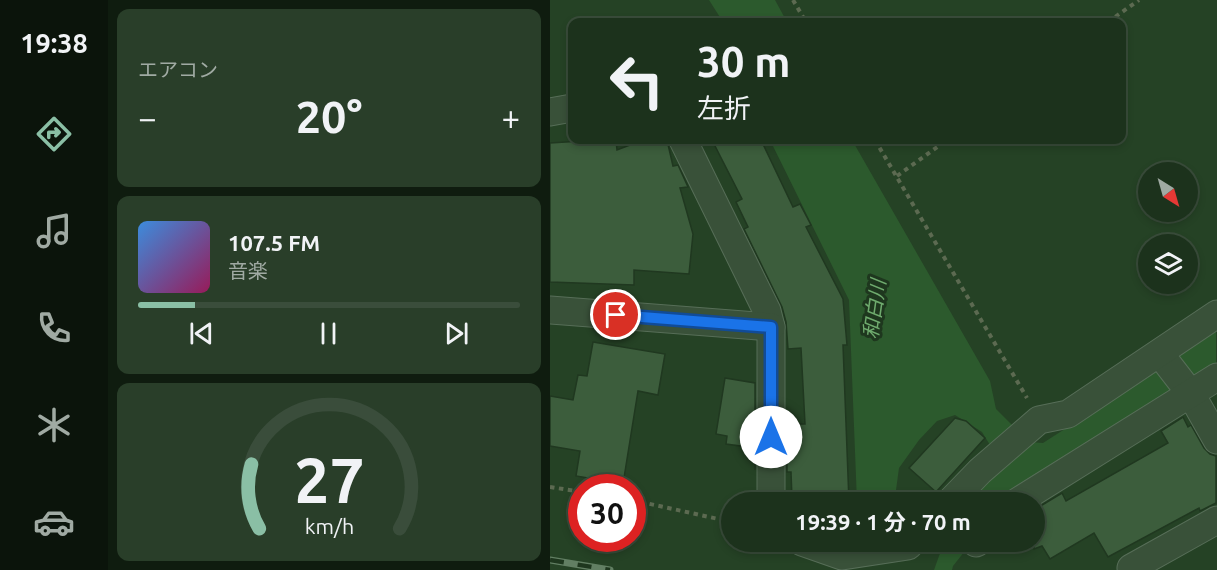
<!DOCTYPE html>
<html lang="ja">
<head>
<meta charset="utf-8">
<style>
  :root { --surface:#1c321c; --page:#293e29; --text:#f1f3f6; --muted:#a0aaa3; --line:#3a4d3b; --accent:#8abfa5 }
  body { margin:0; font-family:Ubuntu,"Noto Sans JP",sans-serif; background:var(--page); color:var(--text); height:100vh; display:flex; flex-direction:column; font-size:22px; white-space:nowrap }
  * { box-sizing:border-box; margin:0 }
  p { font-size:20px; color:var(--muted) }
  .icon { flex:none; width:33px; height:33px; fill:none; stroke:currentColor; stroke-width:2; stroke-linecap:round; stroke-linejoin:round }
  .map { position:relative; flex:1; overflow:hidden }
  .drawer { display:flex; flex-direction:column; gap:9px; padding:9px; background:#0f1c0f; width:442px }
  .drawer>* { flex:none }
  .banner { position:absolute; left:18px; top:18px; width:558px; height:126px; border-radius:12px; box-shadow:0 3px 9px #0003,0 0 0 2px var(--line); background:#1c321c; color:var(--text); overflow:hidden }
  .needle { width:39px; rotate:143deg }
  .buttons { position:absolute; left:588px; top:162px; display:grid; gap:12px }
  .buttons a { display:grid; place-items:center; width:60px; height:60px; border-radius:50%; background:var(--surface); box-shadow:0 3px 9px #0003,0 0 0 2px var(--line); font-size:30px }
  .speed { position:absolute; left:18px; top:474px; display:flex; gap:12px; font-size:30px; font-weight:700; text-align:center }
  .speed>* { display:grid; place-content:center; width:78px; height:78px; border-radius:50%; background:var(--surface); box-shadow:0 3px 9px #0003,0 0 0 2px var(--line); line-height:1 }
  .speed .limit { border:9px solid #d22; background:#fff; color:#111 }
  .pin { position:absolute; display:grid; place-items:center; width:51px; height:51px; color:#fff; margin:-26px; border:3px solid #fff; border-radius:50%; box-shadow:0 2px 6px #0007 }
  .me { position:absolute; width:66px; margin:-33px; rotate:0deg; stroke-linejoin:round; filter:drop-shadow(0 0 4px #0008) }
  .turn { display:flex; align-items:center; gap:21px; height:126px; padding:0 30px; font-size:27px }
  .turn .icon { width:78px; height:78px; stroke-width:2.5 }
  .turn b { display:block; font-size:42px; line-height:51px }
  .big { font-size:45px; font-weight:700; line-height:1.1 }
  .drawer .card { flex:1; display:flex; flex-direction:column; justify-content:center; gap:9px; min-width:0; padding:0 21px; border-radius:12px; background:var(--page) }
  .drawer .dial { align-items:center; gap:0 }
  .dial svg { height:156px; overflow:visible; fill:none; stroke:var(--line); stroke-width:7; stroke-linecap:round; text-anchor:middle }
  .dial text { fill:var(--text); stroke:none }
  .song { display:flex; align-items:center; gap:18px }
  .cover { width:72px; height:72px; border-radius:9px; background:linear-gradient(135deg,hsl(210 70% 55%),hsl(330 70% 35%)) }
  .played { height:6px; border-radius:3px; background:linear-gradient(90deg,var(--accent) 15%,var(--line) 15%) }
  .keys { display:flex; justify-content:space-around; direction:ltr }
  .heat { display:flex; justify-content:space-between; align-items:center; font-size:33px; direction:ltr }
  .trip { position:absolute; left:171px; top:492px; width:324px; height:60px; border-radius:30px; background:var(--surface); box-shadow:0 3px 9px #0003,0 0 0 2px var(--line); font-weight:700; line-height:60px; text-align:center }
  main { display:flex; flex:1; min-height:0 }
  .dock { display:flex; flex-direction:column; width:108px; justify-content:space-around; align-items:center; background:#0b140b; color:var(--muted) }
  .dock .icon { width:42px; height:42px }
  .dock .on { color:var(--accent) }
  .dock b { font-size:27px; color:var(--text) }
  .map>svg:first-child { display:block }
  .water { fill:#2c5a2d }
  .building { fill:#3c5d3c; stroke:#203820; stroke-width:1.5 }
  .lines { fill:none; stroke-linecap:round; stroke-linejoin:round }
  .street-casing { stroke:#576e58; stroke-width:29 }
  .path { stroke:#5c6a51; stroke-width:4; stroke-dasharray:4.5 4.5; stroke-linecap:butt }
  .street { stroke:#395139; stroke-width:27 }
  .rail-casing { stroke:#627f63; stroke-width:7 }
  .rail { stroke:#1e371e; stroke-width:4.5; stroke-dasharray:14; stroke-linecap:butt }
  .route-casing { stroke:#114b97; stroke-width:15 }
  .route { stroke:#1a73e8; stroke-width:10 }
  .labels { text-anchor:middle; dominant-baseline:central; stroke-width:6; stroke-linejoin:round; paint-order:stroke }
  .water-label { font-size:20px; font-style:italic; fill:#6fab6e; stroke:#1e371e }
</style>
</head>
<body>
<main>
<nav class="dock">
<b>19:38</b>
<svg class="icon on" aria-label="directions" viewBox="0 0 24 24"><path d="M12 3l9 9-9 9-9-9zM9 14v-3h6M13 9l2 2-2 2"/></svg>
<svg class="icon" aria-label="music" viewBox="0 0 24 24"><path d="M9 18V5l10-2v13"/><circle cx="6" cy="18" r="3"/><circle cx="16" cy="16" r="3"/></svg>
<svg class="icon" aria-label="phone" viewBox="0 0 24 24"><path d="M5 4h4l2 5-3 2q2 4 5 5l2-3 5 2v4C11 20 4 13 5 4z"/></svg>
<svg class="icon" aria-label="climate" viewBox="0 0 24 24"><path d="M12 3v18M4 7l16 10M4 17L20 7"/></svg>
<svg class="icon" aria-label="car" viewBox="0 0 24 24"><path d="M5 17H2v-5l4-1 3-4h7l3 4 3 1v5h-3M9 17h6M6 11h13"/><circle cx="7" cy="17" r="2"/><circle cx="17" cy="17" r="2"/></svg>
</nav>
<section class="drawer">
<div class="card"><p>エアコン</p>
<div class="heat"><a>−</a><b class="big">20°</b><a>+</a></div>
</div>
<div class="card">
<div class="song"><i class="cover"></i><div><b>107.5 FM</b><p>音楽</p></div></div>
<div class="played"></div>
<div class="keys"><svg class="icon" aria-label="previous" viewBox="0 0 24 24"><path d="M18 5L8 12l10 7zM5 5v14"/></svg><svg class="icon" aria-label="pause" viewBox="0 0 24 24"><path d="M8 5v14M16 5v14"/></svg><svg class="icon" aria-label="next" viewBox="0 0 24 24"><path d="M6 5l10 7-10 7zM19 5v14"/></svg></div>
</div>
<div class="card dial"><svg viewBox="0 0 100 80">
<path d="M14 69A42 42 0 1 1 86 69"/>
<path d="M14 69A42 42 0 0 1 10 36" stroke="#8abfa5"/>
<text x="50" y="56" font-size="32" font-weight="700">27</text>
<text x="50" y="72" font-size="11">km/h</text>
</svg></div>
</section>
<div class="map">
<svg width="667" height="570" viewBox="0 0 667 570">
  <rect width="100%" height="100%" fill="#254225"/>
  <g class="water">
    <path d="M159 0H225L237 22H173Z"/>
    <path d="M220 140H302L440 381 446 409 479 442 493 443 666 332V366L455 502H416L451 463 432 432 405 415 387 421 369 440 349 468 346 490 347 502H307L299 300Z"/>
    <path d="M394 542H422L403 566 402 570H384Z"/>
  </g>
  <g class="building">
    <path d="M47 140H66L67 150 93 140H117L123 166 128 165 138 187 130 188 143 234 139 274 84 270V285L0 282V143Z"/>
    <path d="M162 140H211L243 207 250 204 261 225 256 227 293 299 297 345H293L299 502H266L265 498 242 499 241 472H237V424H255L251 348 238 349 236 322 232 307 194 229 198 227 186 202 192 199Z"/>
    <path d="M43 342 115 354 108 395 88 391 73 484 26 476 30 451 0 446V396L23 400 28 375 37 376Z"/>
    <path d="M175 378 205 383V470V448L176 444 177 436 166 434Z"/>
    <path d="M633 417 638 427 641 425 654 448 660 454 666 456V503L650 511 649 508 558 557 544 533 500 559 492 546 484 549V510L512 493 516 501 618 443 611 431Z"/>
    <path d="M405 418 416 421 435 438 386 492 359 468Z"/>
  </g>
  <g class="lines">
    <defs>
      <g id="street">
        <path d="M0 112 22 108"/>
        <path d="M133 140 217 311 221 327V502"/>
        <path d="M0 310 221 327"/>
        <path d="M610 354 641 394 667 440"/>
        <path d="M400 502 430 471 489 420 518 414 667 314"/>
        <path d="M467 502 667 377"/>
        <path d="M252 542 292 556 358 546 362 542"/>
        <path d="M426 543 428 542"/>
        <path d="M581 568 667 520"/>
      </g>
    </defs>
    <use href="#street" class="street-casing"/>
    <g class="path">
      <path d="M243 0 256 22"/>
      <path d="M558 22 589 0"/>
      <path d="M325 140 477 398"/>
      <path d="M347 176 397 140"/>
      <path d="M0 487 32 492"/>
      <path d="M82 500 182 522"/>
    </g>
    <use href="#street" class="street"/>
    <defs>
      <path id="rail" d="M0 560 60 570"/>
    </defs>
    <use href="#rail" class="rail-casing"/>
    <use href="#rail" class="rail"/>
  </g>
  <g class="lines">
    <defs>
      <path id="route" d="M66 315 221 327V437"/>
    </defs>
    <use href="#route" class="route-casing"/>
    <use href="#route" class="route"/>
  </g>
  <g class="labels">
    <g class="water-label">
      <text transform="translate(324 309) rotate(-82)">和白川</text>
    </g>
  </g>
</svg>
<div class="buttons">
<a><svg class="needle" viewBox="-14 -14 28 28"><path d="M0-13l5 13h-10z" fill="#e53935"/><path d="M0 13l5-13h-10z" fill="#a0aaa3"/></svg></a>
<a><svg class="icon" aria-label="layers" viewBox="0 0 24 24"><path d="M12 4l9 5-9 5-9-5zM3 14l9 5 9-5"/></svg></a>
</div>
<div class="speed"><div class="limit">30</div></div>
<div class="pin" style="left:66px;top:315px;background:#d93025"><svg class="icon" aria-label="arrive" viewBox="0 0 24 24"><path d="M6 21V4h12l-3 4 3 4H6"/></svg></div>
<svg class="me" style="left:221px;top:437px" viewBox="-20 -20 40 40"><circle r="19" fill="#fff"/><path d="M0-13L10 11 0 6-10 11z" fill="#1a73e8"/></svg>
<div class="trip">19:39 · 1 分 · 70 m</div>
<div class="banner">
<div class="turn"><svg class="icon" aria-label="left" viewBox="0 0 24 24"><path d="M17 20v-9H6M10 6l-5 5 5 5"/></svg><div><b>30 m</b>左折</div></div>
</div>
</div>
</main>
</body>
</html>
